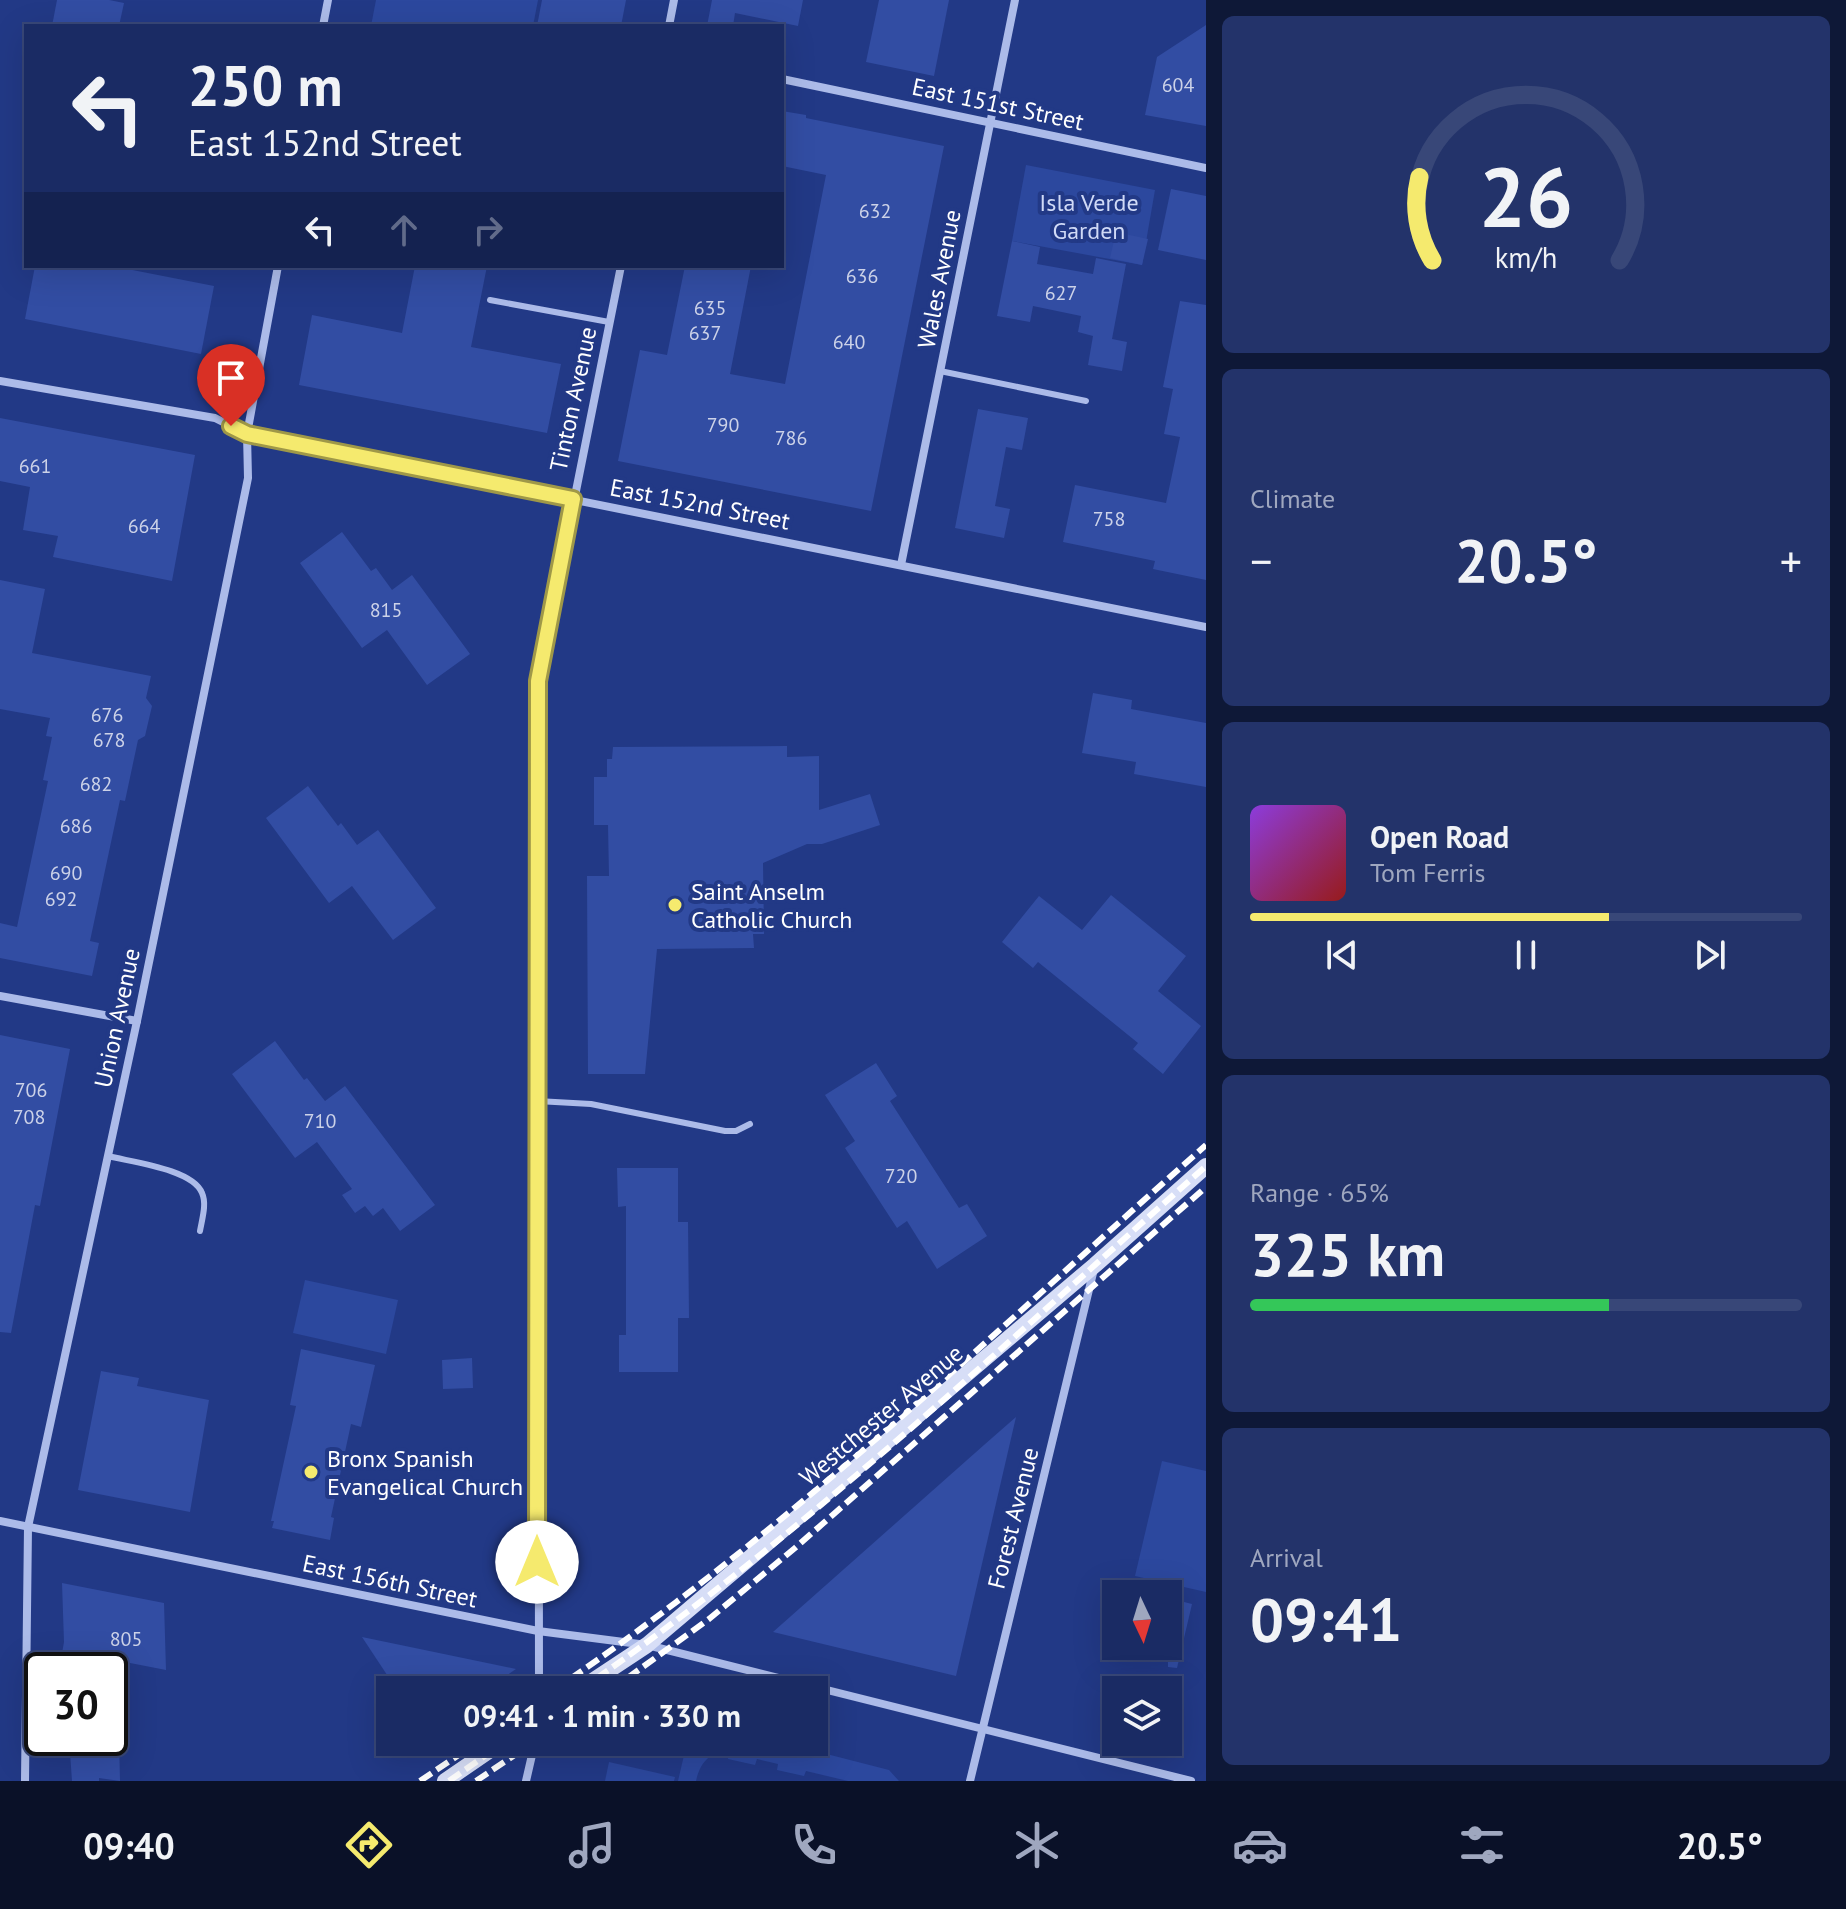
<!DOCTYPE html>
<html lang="en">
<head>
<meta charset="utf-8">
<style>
  :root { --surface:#1a2b64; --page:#23336a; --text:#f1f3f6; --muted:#9fa7bf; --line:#384778; --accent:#f5ea6e }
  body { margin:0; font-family:"PT Sans",sans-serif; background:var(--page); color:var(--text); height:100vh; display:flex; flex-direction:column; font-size:30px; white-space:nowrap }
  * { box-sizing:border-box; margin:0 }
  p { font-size:26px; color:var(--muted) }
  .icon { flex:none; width:44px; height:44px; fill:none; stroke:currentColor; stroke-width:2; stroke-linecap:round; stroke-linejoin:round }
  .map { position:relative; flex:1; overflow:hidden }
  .details { display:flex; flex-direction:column; gap:16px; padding:16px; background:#0e1837; width:640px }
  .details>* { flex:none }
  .hud { position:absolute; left:24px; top:24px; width:760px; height:244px; border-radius:0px; box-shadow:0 8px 32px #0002,0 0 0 2px var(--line); background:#1a2b64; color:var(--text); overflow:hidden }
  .needle { width:52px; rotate:176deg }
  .controls { position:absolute; left:1102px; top:1580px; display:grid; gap:16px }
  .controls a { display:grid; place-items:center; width:80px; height:80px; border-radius:0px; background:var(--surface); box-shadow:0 8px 32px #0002,0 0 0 2px var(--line); font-size:40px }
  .speed { position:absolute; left:24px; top:1652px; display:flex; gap:16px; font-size:40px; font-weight:700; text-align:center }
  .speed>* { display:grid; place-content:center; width:104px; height:104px; border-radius:50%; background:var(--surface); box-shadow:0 8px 32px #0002,0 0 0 2px var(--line); line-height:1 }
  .speed .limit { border:4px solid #111; border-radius:12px; background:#fff; color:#111 }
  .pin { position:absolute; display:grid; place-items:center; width:68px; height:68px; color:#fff; margin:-82px -34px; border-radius:50% 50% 50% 0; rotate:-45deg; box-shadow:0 0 8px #0007 }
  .pin .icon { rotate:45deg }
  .me { position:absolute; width:88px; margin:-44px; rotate:0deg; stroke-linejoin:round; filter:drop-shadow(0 0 6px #0008) }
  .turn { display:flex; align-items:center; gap:28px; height:168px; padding:0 32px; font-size:36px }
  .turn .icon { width:104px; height:104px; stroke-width:2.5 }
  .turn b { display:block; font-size:56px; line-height:68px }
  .lanes { display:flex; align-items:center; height:76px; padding:0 32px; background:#0003; justify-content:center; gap:40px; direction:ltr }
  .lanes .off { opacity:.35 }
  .big { font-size:60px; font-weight:600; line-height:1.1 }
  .details .widget { flex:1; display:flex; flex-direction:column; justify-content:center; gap:12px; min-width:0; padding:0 28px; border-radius:12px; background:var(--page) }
  .details .dial { align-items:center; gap:0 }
  .dial svg { height:208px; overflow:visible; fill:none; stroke:var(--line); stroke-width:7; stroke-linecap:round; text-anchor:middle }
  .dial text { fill:var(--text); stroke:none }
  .song { display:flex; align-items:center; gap:24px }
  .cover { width:96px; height:96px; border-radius:12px; background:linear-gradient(135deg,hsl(270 70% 55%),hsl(0 70% 35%)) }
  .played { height:8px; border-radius:4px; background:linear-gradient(90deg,var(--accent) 65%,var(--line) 65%) }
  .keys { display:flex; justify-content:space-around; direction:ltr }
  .heat { display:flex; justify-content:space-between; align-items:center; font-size:44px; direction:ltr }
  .charge { height:12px; border-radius:6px; background:linear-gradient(90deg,#34c759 65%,var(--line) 0) }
  .trip { position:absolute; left:376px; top:1676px; width:452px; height:80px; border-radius:0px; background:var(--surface); box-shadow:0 8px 32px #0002,0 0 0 2px var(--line); font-weight:600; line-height:80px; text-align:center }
  .dock { display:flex; height:128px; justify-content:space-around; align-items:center; background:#0a1128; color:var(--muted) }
  .dock .icon { width:56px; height:56px }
  .dock .selected { color:var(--accent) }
  .dock b { font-size:36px; color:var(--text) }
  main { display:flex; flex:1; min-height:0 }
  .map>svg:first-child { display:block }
  .green { fill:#2c489e }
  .building { fill:#324da3 }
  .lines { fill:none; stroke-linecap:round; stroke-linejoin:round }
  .service { stroke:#acbbe9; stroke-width:6 }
  .minor { stroke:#acbbe9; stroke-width:8 }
  .secondary { stroke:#d7def7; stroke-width:16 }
  .rail { stroke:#fff; stroke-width:6; stroke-dasharray:14 6; stroke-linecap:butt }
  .route-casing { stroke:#9f9848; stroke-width:20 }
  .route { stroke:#f5ea6e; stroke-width:14 }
  .poi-dot { fill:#f5ea6e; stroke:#223986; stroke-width:3 }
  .labels { text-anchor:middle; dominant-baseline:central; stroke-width:8; stroke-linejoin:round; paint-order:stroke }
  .number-label { font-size:20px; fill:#ccd2e8 }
  .street-label { font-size:24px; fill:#fff; stroke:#223986 }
  .park-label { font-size:24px; fill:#d0daf7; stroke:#223986 }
  .poi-label { font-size:24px; fill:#fff; stroke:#223986; text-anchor:start }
</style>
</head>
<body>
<main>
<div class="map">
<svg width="1206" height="1781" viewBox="0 0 1206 1781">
  <rect width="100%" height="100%" fill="#223986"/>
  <g class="green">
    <path d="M376 0H538L533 26H371Z"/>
    <path d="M1026 165 1155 190 1142 265 1012 241Z"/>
    <path d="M305 1280 398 1300 386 1354 293 1333Z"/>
    <path d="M1162 1461 1206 1471V1592L1135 1576Z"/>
    <path d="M694 1742H812L811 1750 889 1770 899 1781H848L806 1771 804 1776 777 1770 778 1764 757 1759 755 1765 728 1759 729 1754C709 1750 700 1764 696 1781H678L685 1751Z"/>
    <path d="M609 1762 675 1777 674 1781H605Z"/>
  </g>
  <g class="building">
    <path d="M57 0H109L124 3 119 26H52Z"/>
    <path d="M542 0H626L621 26H537Z"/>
    <path d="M712 0H803L798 26 735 13 733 26H707Z"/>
    <path d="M879 0H949L934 76 866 62Z"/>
    <path d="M1206 25V126L1145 115 1157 57Z"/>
    <path d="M782 111 806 115V118L944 146 871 511 618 461 640 350 667 355 685 266H751L730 374 785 384 826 175 782 166Z"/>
    <path d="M1171 189 1206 196V260L1158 250Z"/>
    <path d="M1116 232 1148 239 1142 265 1110 258Z"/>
    <path d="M1012 241 1040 247 1037 264 1093 274 1096 258 1126 264 1112 339 1127 342 1122 371 1088 365 1093 336 1078 332 1081 316 1033 306 1030 322 997 316Z"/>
    <path d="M35 266H112L214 286 201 354 25 319Z"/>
    <path d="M415 266H487L471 347 561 364 547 433 299 385 312 315 402 333Z"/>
    <path d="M1180 301 1206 305V580L1153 569 1155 561 1063 542 1075 485 1166 503 1180 437 1164 434 1173 389 1163 387Z"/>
    <path d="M978 409 1028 418 1022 450 1006 447 995 506 1010 509 1004 538 955 528Z"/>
    <path d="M0 418 195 455 172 581 53 557 58 536 23 530 30 487 0 481Z"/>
    <path d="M342 532 371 571 376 568 392 590 412 575 470 654 427 685 387 630 362 648 300 563Z"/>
    <path d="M0 580 45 589 32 653 151 676 146 698 152 706 145 736 138 740 125 801 120 800 90 941 99 943 92 976 0 958V923L17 927 48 781 43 780 52 737 46 736 50 718 0 709Z"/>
    <path d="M1093 693 1132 700 1131 709 1206 723V787L1134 774 1136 762 1082 753Z"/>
    <path d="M787 746V757L819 756V810L870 794 880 825 822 844H807L763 863 764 934H753L754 948 657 949 645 1074H588L587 876H609L608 825H594V777H607V759H612L613 747Z"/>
    <path d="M308 786 338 826 341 823 357 845 378 830 436 908 393 940 352 886 329 903 266 818Z"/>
    <path d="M1111 895 1186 956 1158 991 1201 1026 1163 1074 1133 1049 1138 1043 1038 962 1033 968 1002 942 1039 896 1082 930Z"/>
    <path d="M0 1035 70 1049 40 1206 35 1205 11 1333 0 1332Z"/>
    <path d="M275 1041 304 1080 307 1078 325 1101 345 1086 435 1205 400 1231 383 1208 373 1216 365 1206 355 1213 342 1195 352 1189 317 1142 295 1158 232 1074Z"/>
    <path d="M876 1063 897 1096 890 1101 959 1208 967 1204 987 1236 937 1269 907 1221 897 1228 845 1148 855 1141 825 1095Z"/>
    <path d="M617 1168H678V1222H688L689 1318H678V1372H619V1335H626V1206L618 1207Z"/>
    <path d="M301 1349 375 1365 361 1427 351 1424 331 1517 334 1518 330 1540 272 1528 274 1521H271L296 1406 290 1405Z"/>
    <path d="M472 1358 473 1388 443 1389 442 1360Z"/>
    <path d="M101 1371 139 1378 137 1386 209 1400 190 1512 78 1490Z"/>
    <path d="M1016 1417 956 1676 773 1632 984 1445Z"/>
    <path d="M62 1583 164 1603 166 1670 89 1655 88 1670H59L64 1642Z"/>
    <path d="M1168 1598 1192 1604 1177 1668 1168 1667Z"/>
    <path d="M362 1637 516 1669 486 1690H397Z"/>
    <path d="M69 1738H119L120 1781 99 1778V1781H72Z"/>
  </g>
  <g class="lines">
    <g class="service">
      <path d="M490 300 609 322"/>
      <path d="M940 371 1086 401"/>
      <path d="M537 1101 591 1104 725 1131H736L750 1124"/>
      <path d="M108 1156C131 1162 193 1169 202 1193 207 1204 202 1219 200 1231"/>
    </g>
    <g class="minor">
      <path d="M323 26 328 0"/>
      <path d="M669 26 674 0"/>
      <path d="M782 79 1206 168"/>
      <path d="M0 381 215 418 247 434 1206 627"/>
      <path d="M901 565 1015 0"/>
      <path d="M0 996 137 1021"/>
      <path d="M0 1521 538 1631 647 1645 1191 1781"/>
      <path d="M539 1690 538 681 621 266"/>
      <path d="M25 1781 28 1527 137 1021 248 478 247 434 278 266"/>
      <path d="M526 1781 535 1742"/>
      <path d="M970 1781 1094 1269"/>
    </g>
    <g class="secondary">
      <path d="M579 1690 647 1645 1095 1265 1206 1166"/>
      <path d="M445 1781 502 1742"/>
    </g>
    <g class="rail">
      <path d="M554 1690C789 1531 994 1332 1206 1145"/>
      <path d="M580 1690C804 1535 1002 1346 1206 1166"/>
      <path d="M611 1690 709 1619 795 1548 1206 1187"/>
      <path d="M420 1781 478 1742"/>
      <path d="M449 1781 505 1742"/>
      <path d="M476 1781 534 1742"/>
    </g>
  </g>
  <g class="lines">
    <defs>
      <path id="route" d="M231 426 247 434 573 499 538 681 537 1562"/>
    </defs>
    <use href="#route" class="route-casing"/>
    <use href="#route" class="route"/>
  </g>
  <g class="poi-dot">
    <circle cx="675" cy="905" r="8"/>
    <circle cx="311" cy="1472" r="8"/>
  </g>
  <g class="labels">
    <g class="number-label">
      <text x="1178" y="85">604</text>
      <text x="875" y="211">632</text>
      <text x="862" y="276">636</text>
      <text x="1061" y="293">627</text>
      <text x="710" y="308">635</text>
      <text x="705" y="333">637</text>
      <text x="849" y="342">640</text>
      <text x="723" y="425">790</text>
      <text x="791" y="438">786</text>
      <text x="35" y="466">661</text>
      <text x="1109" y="519">758</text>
      <text x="144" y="526">664</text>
      <text x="386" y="610">815</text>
      <text x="107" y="715">676</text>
      <text x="109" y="740">678</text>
      <text x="96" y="784">682</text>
      <text x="76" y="826">686</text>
      <text x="66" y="873">690</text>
      <text x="61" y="899">692</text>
      <text x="31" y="1090">706</text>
      <text x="29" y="1117">708</text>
      <text x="320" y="1121">710</text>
      <text x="901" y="1176">720</text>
      <text x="126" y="1639">805</text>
    </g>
    <g class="street-label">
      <text transform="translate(998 104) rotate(12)">East 151st Street</text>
      <text transform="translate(939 279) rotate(-79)">Wales Avenue</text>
      <text transform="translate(573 399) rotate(-78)">Tinton Avenue</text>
      <text transform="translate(700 504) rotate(11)">East 152nd Street</text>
      <text transform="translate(117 1018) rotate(-78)">Union Avenue</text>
      <text transform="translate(881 1415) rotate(-40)">Westchester Avenue</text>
      <text transform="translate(1013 1518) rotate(-76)">Forest Avenue</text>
      <text transform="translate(390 1581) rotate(12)">East 156th Street</text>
    </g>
    <g class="park-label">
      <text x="1089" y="202">Isla Verde<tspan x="1089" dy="28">Garden</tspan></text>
    </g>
    <g class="poi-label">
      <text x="691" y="891">Saint Anselm<tspan x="691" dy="28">Catholic Church</tspan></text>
      <text x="327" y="1458">Bronx Spanish<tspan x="327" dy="28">Evangelical Church</tspan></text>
    </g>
  </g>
</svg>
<div class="controls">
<a><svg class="needle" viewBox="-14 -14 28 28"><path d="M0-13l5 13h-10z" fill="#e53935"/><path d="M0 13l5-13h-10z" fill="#9fa7bf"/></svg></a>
<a><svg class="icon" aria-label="layers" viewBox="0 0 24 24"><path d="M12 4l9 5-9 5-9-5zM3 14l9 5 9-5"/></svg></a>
</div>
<div class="speed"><div class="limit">30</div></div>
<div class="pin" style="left:231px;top:426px;background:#d93025"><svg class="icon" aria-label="arrive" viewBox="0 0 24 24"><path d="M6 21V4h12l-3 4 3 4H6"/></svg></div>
<svg class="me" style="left:537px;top:1562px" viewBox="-20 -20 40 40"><circle r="19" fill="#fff"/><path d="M0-13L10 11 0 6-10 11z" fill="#f5ea6e"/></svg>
<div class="trip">09:41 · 1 min · 330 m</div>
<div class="hud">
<div class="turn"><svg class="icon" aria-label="left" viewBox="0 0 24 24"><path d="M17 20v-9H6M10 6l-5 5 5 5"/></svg><div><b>250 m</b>East 152nd Street</div></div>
<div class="lanes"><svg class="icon" aria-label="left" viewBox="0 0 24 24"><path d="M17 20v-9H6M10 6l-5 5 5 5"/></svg><svg class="icon off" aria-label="ahead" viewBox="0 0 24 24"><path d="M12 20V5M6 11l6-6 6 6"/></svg><svg class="icon off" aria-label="right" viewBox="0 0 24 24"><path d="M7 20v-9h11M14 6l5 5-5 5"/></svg></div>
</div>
</div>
<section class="details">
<div class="widget dial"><svg viewBox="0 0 100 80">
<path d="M14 69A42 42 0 1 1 86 69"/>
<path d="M14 69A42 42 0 0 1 9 37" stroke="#f5ea6e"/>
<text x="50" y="56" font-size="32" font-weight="700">26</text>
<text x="50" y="72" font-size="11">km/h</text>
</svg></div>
<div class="widget"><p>Climate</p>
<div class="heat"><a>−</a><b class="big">20.5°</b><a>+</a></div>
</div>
<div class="widget">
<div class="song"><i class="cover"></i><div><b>Open Road</b><p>Tom Ferris</p></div></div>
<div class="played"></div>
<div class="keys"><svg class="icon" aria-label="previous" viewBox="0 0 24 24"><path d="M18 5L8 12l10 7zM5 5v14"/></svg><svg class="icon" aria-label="pause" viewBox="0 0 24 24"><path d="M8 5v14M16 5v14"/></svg><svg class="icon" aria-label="next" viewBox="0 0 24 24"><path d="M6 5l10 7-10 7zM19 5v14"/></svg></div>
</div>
<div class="widget"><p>Range · 65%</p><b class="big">325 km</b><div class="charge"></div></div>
<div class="widget"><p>Arrival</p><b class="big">09:41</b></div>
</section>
</main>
<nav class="dock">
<b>09:40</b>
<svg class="icon selected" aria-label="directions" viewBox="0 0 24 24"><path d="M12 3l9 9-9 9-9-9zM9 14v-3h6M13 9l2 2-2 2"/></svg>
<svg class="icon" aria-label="music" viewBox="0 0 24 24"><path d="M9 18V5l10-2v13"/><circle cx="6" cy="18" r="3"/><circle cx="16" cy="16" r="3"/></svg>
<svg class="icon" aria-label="phone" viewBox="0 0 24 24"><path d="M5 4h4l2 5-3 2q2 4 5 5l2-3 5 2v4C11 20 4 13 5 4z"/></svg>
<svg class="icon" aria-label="climate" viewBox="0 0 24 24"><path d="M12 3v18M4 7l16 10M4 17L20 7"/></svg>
<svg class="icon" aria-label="car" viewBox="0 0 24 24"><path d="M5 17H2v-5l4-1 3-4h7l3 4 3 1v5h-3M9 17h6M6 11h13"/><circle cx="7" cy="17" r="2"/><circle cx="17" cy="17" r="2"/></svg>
<svg class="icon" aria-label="filters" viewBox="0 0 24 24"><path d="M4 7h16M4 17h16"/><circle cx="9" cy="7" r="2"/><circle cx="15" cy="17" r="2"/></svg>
<b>20.5°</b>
</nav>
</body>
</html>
